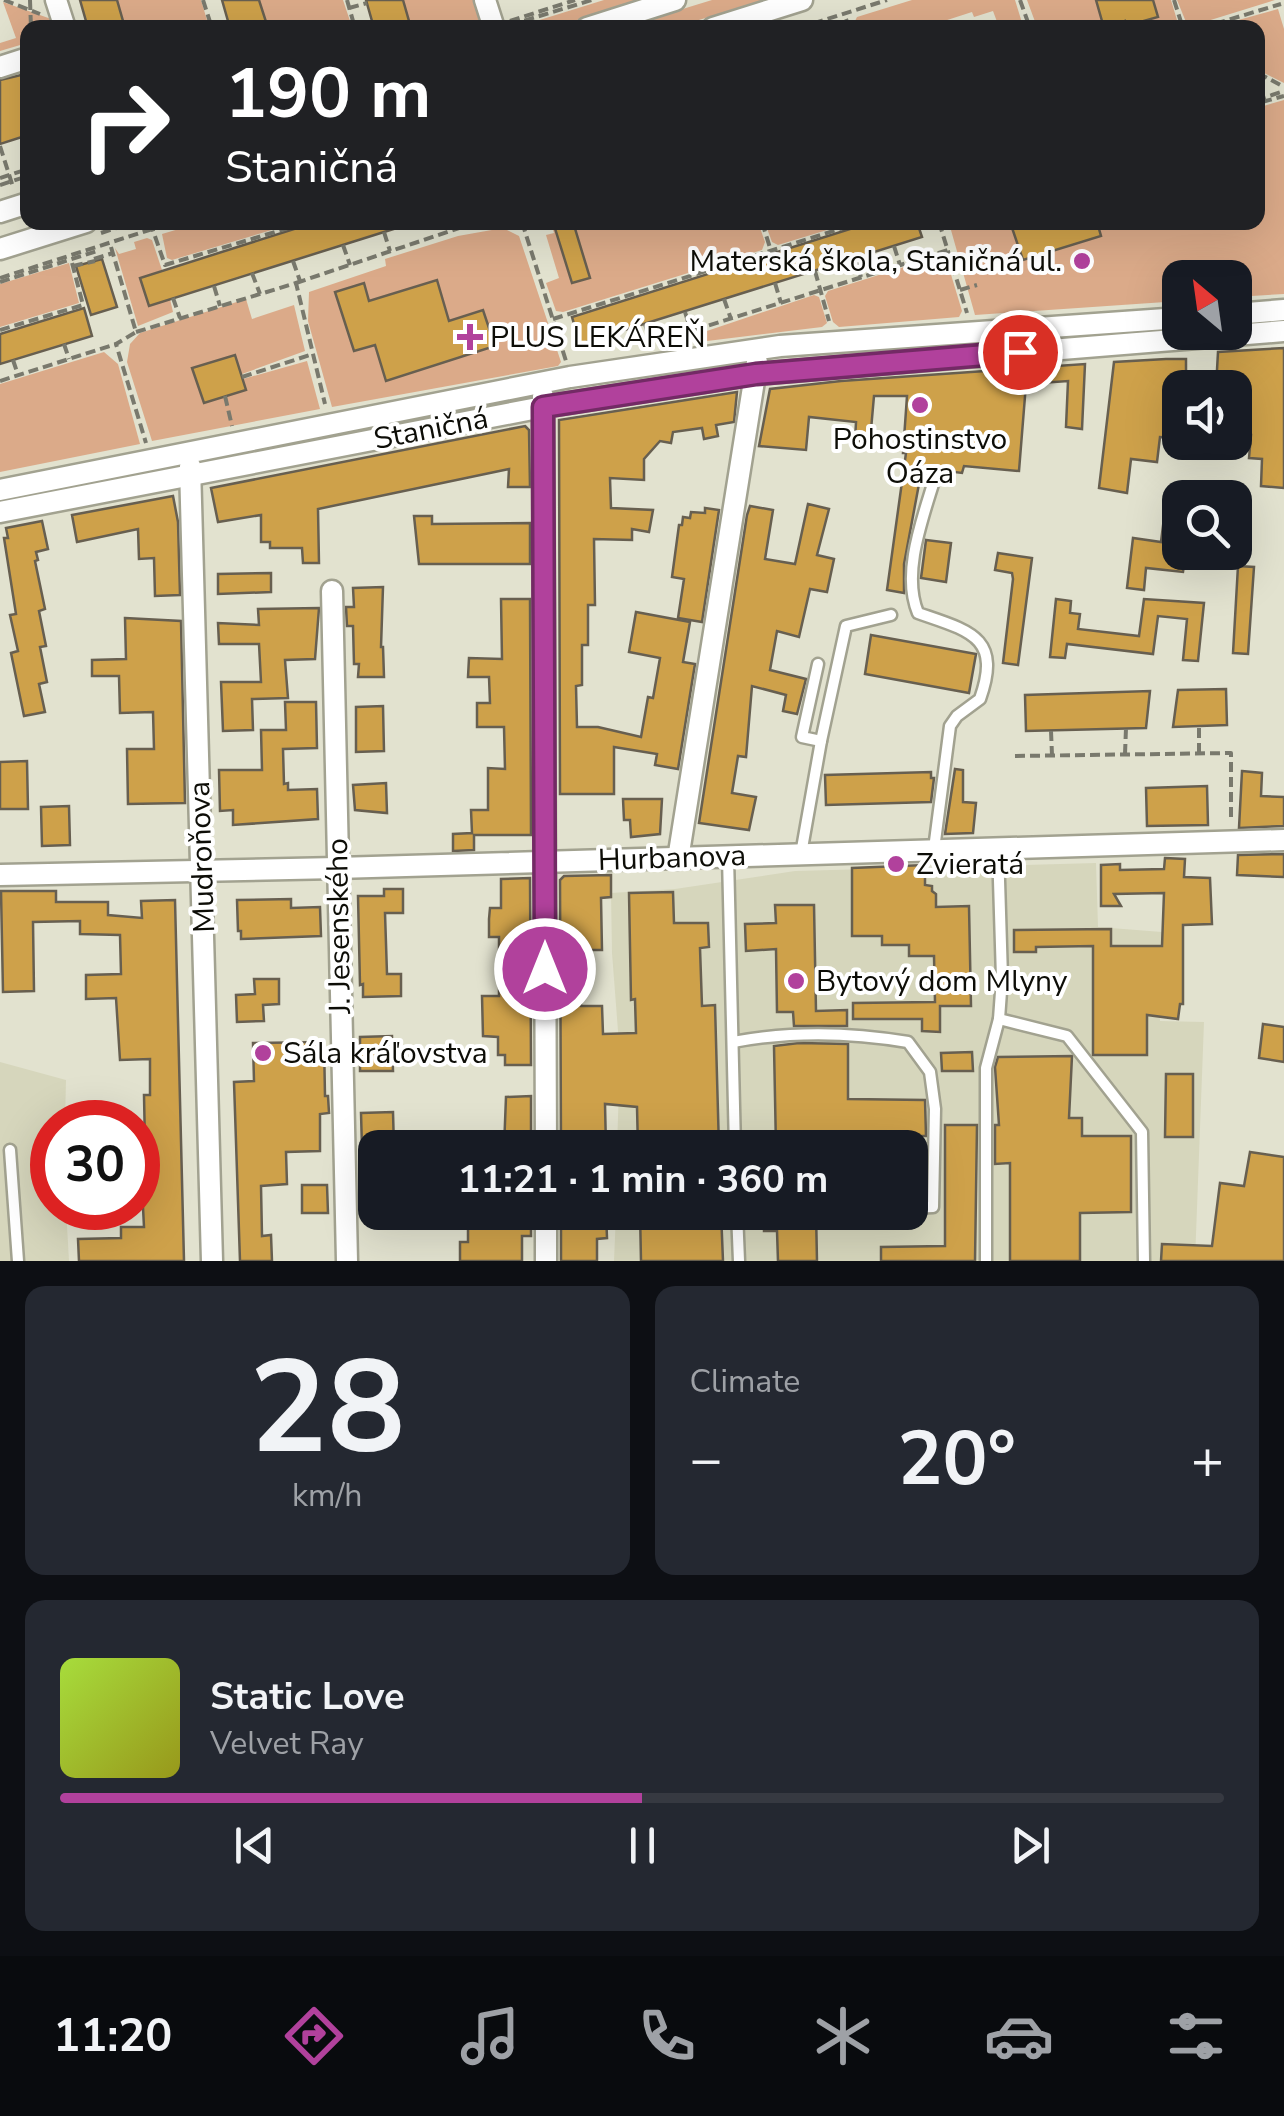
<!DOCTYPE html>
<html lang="en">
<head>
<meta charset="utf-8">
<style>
  :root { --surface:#171b24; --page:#242831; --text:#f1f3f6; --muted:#9ea1a6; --line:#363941; --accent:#b1419c }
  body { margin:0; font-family:"Nunito Sans",sans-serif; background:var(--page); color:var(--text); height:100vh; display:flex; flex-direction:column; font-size:38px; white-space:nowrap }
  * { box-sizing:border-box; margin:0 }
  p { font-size:32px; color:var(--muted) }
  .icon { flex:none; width:55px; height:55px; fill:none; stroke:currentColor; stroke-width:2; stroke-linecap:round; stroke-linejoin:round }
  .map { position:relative; height:1261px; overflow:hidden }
  .panel { display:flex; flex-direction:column; gap:25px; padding:25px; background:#0d0f14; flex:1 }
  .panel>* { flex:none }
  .guide { position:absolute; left:20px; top:20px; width:1245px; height:210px; border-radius:20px; box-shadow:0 10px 40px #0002; background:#202124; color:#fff; overflow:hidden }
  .needle { width:65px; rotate:331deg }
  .tools { position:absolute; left:1162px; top:260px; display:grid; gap:20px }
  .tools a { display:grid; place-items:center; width:90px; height:90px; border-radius:20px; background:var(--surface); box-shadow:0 10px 40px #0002; font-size:50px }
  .speed { position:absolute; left:30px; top:1100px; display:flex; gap:20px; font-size:50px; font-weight:700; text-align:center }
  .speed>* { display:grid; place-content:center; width:130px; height:130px; border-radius:50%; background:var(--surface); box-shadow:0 10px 40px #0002; line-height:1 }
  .speed .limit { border:15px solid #d22; background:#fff; color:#111 }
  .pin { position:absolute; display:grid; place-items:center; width:85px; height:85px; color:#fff; margin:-42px; border:5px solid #fff; border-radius:50%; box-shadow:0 2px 10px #0007 }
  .me { position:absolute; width:110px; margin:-55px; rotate:0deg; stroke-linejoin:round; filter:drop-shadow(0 0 8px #0008) }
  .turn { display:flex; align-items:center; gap:35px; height:210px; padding:0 40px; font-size:45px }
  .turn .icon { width:130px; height:130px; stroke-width:2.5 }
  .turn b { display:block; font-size:70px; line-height:85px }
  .big { font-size:75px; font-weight:700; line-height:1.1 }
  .panel .card { flex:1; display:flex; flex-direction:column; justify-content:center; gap:15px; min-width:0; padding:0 35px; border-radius:20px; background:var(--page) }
  .panel .dial { align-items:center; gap:0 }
  .dial b { font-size:130px; line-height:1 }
  .song { display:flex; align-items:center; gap:30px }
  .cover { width:120px; height:120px; border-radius:15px; background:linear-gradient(135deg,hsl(80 70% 55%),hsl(60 70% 35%)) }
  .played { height:10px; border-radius:5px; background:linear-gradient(90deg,var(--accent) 50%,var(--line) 50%) }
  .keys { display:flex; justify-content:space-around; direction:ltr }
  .heat { display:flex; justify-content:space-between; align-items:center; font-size:55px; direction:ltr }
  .panel .tiles { flex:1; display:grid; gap:25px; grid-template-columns:1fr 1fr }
  .card:last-child { grid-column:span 2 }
  .trip { position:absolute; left:358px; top:1130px; width:570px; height:100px; border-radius:20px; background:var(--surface); box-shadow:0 10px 40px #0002; font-weight:700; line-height:100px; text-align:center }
  .dock { display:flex; height:160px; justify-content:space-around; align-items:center; background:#090b0e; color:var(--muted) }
  .dock .icon { width:70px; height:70px }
  .dock .selected { color:var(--accent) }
  .dock b { font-size:45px; color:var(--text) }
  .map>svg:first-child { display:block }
  .built { fill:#d6d6bc }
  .green { fill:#dbaa89 }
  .building { fill:#cea14a; stroke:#675f50; stroke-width:2.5 }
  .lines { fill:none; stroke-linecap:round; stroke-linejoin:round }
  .lane-casing { stroke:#a2a290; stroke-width:15 }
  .street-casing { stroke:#a2a290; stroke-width:25 }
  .path { stroke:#79796d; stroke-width:4; stroke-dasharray:10 5; stroke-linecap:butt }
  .lane { stroke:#fff; stroke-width:10 }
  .street { stroke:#fff; stroke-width:20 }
  .route-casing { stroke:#732a65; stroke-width:25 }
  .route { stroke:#b1419c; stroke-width:18 }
  .poi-dot { fill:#b1419c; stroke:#fff; stroke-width:4 }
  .labels { text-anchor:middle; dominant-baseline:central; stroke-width:8; stroke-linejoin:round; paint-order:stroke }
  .poi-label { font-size:30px; fill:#0d0d07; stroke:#fff; text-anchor:start }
  .street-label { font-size:30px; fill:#0d0d07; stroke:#fff }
</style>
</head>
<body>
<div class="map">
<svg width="1284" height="1261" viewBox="0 0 1284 1261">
  <rect width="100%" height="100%" fill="#e2e2cf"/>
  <g class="built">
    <path d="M1096 863 1098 927 1162 932 1160 1021 1204 1022 1195 1261H614L616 1213 910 1212V1148L617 1147 620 1057 612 953 611 893 675 889 795 871Z"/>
    <path d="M0 1062 66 1080 65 1122H52V1208H66L69 1261H0Z"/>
  </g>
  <g class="green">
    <path d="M117 0H201L209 27H125Z"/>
    <path d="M259 0H343L352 27H268Z"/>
    <path d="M403 0H473L481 27H404L410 25Z"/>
    <path d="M604 0H642L554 27H517Z"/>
    <path d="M712 0H764L676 27H624Z"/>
    <path d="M912 0H1015L1023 26 999 27 993 11 974 17 972 12 941 22 942 27H852L857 17Z"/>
    <path d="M1027 0H1096L1105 27 1125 21 1127 26 1158 17 1153 0H1171L1179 27H1037Z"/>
    <path d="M1177 0H1275L1188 27Z"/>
    <path d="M3 2 54 20 56 27 28 28 27 43 0 51V43L16 38Z"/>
    <path d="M1278 9 1284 29V83L1258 70V28L1213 27Z"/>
    <path d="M1258 99 1260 107 1284 100V294L1235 297V278H1180V301L975 315 949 223 1258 222Z"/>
    <path d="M758 222 765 242 762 250 563 312 556 311 546 283 559 278 546 235 554 233 551 223Z"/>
    <path d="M199 223 278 222V224L275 229 172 260 167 258 162 234Z"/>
    <path d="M765 223V222L850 223 778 245 772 242Z"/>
    <path d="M503 228 519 236 561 362 558 366 332 407 308 321 309 292 386 266 385 259 458 236Z"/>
    <path d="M147 238 152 240 162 270 141 278 170 299 173 312 138 326 115 248 119 254 136 249 134 242Z"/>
    <path d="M942 255 946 258 962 311 959 317 839 327 833 322 825 296 828 291Z"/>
    <path d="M69 263 79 303 0 327V284Z"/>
    <path d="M814 295 819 297 827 323 822 327 699 342 695 339V335Z"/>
    <path d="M246 299 252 319 294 305 305 351 242 374 243 379 307 361 320 409 152 441 127 362 130 344 140 333Z"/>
    <path d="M104 352 118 364 140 444 0 472V384Z"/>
  </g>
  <g class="building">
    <path d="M80 0H117L125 28H88Z"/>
    <path d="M222 0H259L268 28H230Z"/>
    <path d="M366 0H403L411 28H374Z"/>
    <path d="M1096 0H1153L1158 17 1126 26 1125 21 1104 28Z"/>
    <path d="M25 74 28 135 0 144V80Z"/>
    <path d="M316 222H403V226L149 306 140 278Z"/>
    <path d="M553 222H573L590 278 572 283Z"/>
    <path d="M872 222H917L922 237 580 344 572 317Z"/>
    <path d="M1010 222H1097L1101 236 1023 260Z"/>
    <path d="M102 259 117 307 91 315 76 266Z"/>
    <path d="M437 280 449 321 483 310 495 346 386 381 375 345 354 351 335 292 364 283 369 301Z"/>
    <path d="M84 308 92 336 0 364V334Z"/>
    <path d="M1284 348V488L1261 486 1262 459 1249 458 1251 435 1235 434V388H1216L1218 352Z"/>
    <path d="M235 355 246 390 204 403 192 368Z"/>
    <path d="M1166 359H1186V376L1181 375 1176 438 1160 437 1157 462 1131 459 1127 493 1099 488 1114 362Z"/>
    <path d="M1085 364 1082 429 1066 427 1068 381 1026 384 1019 471 964 466 962 473 922 468 904 564V593L887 590 906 453H903L907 396H874L870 441H855L856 422 809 417 806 450 759 446 770 389 841 381Z"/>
    <path d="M737 392 734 422 716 425 718 436 704 439 702 428 673 432 671 443 660 441 644 459V480L610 478 611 508 653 510 649 532 632 529V540L594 539 595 605H588V645H582V685L576 686 577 727H598L641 737 648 697 653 698 660 658 629 652 636 612 690 622 683 662 695 664 678 769 655 765 657 754 614 747V794H560L559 420Z"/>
    <path d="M525 426 529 430 530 487H508L509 469 318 509 319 563H303L302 548H270V542H261V515L218 522 211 488Z"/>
    <path d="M173 496 178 522 180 595 155 596 154 558 139 559 138 529 77 542 72 515Z"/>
    <path d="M808 504 829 509 817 555 834 559 827 592 810 589 799 637 777 631 770 670 806 679 797 714 783 711 786 695 752 686 746 757 738 756 732 793 756 797 749 830 699 823 747 515 750 506 773 510 765 559 795 564Z"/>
    <path d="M705 508 719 510 702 622 678 618 684 579 672 577 679 525H682L683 517 690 518 691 512 705 513Z"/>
    <path d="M414 516H432V524L530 523V564H419Z"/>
    <path d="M1164 518 1180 520V552H1186L1183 572 1146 568 1144 590 1127 588 1133 538 1161 542Z"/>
    <path d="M42 521 48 549 36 552 38 560 35 561 45 609 39 611 46 646 40 647 47 682 39 684 45 712 24 716 11 653 18 651 10 615 16 614 4 538H8L6 528Z"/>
    <path d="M926 540 951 543 946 582 921 578Z"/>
    <path d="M998 553 1032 558 1018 665 1003 663 1013 579 1012 573 995 570Z"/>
    <path d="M1238 566 1254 567 1248 654 1233 653Z"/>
    <path d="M271 573V592L218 594V574Z"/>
    <path d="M383 587 381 647H383L384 677H358L359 664H354L353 626H347L346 607H354L353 588Z"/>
    <path d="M501 599H530L531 835H474V850L453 851V834L472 833 471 810H488V768L505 769 504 727H477V703H490L489 677H468L469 658 502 659Z"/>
    <path d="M1056 599 1071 601 1070 613 1080 614 1078 629 1139 636 1144 599 1204 603 1198 661 1183 660 1187 619 1158 616 1153 654 1067 644 1065 658 1050 657Z"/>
    <path d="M319 608 315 659 285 660 288 698 252 699 253 730 223 731 221 682H261L259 644H219L218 623 259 625 258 609Z"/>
    <path d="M125 618 181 621 185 803 128 804 127 749H154L153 712 120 713 119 676H92V660L126 659Z"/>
    <path d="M871 635 976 654 969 693 865 674Z"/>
    <path d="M1226 689 1227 725 1173 727 1178 690Z"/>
    <path d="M1150 691 1146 728 1026 731 1025 695Z"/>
    <path d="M285 702H316L317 748 283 749 284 784 288 783V790L317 789 318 819 233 825V810L220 811 219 770H262L261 730H286Z"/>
    <path d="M383 706 384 751 356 752V707Z"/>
    <path d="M27 761 28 809H0V762Z"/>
    <path d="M955 769 963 770V802L976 803 973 833 945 834Z"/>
    <path d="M1242 771 1262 773 1261 796 1284 797V826L1239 828Z"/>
    <path d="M931 772V778H934L931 802 826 805 825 775Z"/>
    <path d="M386 783 387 813 355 810 353 785Z"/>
    <path d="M1207 786 1208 825 1147 826 1146 788Z"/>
    <path d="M623 799H662L660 834 631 837 630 820H624Z"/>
    <path d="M69 806 70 845 42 846 41 807Z"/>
    <path d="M1284 854V877L1237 875 1238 855Z"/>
    <path d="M1165 858 1185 859 1184 877 1210 878 1212 924 1183 925V1004H1180L1178 1019 1147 1015V1055H1093V946L1036 947V952H1014V930L1111 929V946H1162L1164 893 1114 894 1121 906H1101V865L1120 864V870L1164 869Z"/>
    <path d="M925 865V885L932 886V891L936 894V907L969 906 971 1006H940V1032L922 1031V1019H853V1003L935 1002 934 956H909V945H882V936H852V868Z"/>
    <path d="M611 875V897L601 898 602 950H584V976H580L581 1006H602L603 1034 636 1033 635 999 631 1000 629 893 673 892 674 923H708L709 947 700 948 702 1006 715 1005 719 1148H638L637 1107 605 1104 606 1148H561L560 880 564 876Z"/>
    <path d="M530 878 531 1065H505V1055H498V1037L483 1036 482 996H499V937H489V919L490 908H501V879Z"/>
    <path d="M384 889H403V913H385L387 974H401V996L363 997V984L360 985 358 896H384Z"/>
    <path d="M1 891H56V902H108V915L142 918 141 901 175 900 184 1261H79L78 1239 121 1238V1227H144L142 1188H138V1145H145L144 1095H150V1059L120 1060 116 998 86 999V975L121 974 120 935 80 934V921L33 922 34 991 3 992Z"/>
    <path d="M291 899V908L320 907 321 936 241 939V931H238L237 900Z"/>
    <path d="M775 905H814L816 1011 847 1010V1026H794L793 1012H777L776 949 746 951 745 924 776 923Z"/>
    <path d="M254 979H279V1004L263 1005 264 1021 237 1022 236 995 255 994Z"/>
    <path d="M1263 1024 1284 1027V1062L1259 1058Z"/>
    <path d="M392 1036 393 1071H360V1037Z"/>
    <path d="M324 1042 325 1096H328L329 1113 320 1114V1151L286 1152 287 1184 261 1186 262 1236 271 1235 272 1261H240L234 1082 254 1081 253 1043Z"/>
    <path d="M799 1043 848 1044V1099L925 1100 926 1136H914V1148H776L774 1046Z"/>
    <path d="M972 1052 973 1071H942L941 1053Z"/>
    <path d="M1072 1056 1069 1118H1082V1136H1131V1212L1080 1213V1261H1010V1163L995 1164V1125H999L995 1067 998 1057Z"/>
    <path d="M1166 1074H1193V1137H1165Z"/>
    <path d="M531 1096V1148H504L506 1097Z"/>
    <path d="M393 1112 394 1148H362L361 1113Z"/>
    <path d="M945 1125H977L975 1261H881V1247L945 1246Z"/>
    <path d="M1250 1152 1284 1157V1261H1161L1162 1244 1212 1246 1220 1183 1244 1186Z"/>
    <path d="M302 1185H327L328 1213H302Z"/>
    <path d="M503 1212H531V1236H522V1261H460V1242H468V1223L503 1222Z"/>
    <path d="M585 1212H606L607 1238 597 1239V1261H561V1226H585Z"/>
    <path d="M640 1212H721L723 1261H641Z"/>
    <path d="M777 1212H816L817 1261H778L777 1231H764V1214Z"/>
  </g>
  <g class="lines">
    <defs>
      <g id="lane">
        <path d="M933 484C921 523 902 575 918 613 970 631 1002 637 980 699L957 716 950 726 934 849"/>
        <path d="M818 664 802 737 821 741"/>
        <path d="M801 854 821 741 846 626 891 615"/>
        <path d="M728 857 735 1148"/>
        <path d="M999 1019 1067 1036 1142 1132 1144 1261"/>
        <path d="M733 1042C791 1031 849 1032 908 1042L930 1072 935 1109 933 1207 910 1208"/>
        <path d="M10 1150 18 1261"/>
        <path d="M737 1212 739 1261"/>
        <path d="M986 1261V1068L999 1019 1002 978 998 848"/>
      </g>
      <g id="street">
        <path d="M56 0 65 28"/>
        <path d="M485 0 494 28"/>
        <path d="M587 28 675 0"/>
        <path d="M713 28 802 0"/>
        <path d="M0 67 28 58"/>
        <path d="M0 212 28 203"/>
        <path d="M0 249 86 222"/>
        <path d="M1235 314 1284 310"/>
        <path d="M543 396 546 1148"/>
        <path d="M190 466 212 1261"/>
        <path d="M0 490 570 377 780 346 1180 318"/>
        <path d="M0 512 543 407 755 374 1284 331"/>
        <path d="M332 591 347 1261"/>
        <path d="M678 859 757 362"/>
        <path d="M0 875 337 868 1284 840"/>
        <path d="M546 1212V1261"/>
      </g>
    </defs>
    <use href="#lane" class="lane-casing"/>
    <use href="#street" class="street-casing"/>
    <g class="path">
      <path d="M4 0 40 14"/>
      <path d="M30 0 31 28"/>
      <path d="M203 0 212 28"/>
      <path d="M347 0 355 28"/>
      <path d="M1020 0 1030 28"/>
      <path d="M1174 0 1183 28"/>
      <path d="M349 8 367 3"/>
      <path d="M846 19 849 28"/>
      <path d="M510 21 575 0"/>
      <path d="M510 25 592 0"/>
      <path d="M799 28 887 0"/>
      <path d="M1201 28 1281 4"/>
      <path d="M1258 73 1284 87"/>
      <path d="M1262 102 1284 96"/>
      <path d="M1259 103 1260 99 1284 91"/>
      <path d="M0 146 13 187"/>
      <path d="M0 178 28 169"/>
      <path d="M0 185 28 176"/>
      <path d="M150 222 165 265 285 229"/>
      <path d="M283 222 285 229 305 222"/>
      <path d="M522 222 566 361"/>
      <path d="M762 222 771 251"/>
      <path d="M939 222 967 313"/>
      <path d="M384 232 390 251"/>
      <path d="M101 233 135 222"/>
      <path d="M343 245 350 265"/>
      <path d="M894 246 900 265"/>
      <path d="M111 247 136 332 116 344 146 443"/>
      <path d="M855 258 861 277"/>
      <path d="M94 259 113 253"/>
      <path d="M293 261 300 281"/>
      <path d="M73 266 95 261"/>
      <path d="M815 271 829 321"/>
      <path d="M252 273 260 294"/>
      <path d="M0 278 174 222"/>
      <path d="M0 282 97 251"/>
      <path d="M296 283 477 222"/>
      <path d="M775 283 781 303"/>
      <path d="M214 286 220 306"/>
      <path d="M960 290 977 285"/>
      <path d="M173 298 180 318"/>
      <path d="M724 299 731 319"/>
      <path d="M685 312 691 331"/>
      <path d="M553 319 862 222"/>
      <path d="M645 324 652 348"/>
      <path d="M0 330 83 305 71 259"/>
      <path d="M136 332 296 283 325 404"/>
      <path d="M604 337 608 350"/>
      <path d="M693 342 691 331 948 250"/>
      <path d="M64 344 69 359"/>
      <path d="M13 360 18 375"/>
      <path d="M242 377 313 354"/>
      <path d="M0 381 116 344"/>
      <path d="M225 396 232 426"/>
      <path d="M1051 731 1052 755"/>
      <path d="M1199 753V726"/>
      <path d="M1125 754 1126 728"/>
      <path d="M1015 756 1231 753V822"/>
    </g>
    <use href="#lane" class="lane"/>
    <use href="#street" class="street"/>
  </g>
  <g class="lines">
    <defs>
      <path id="route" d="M545 969 543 407 756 374 1020 352"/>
    </defs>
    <use href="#route" class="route-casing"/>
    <use href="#route" class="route"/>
  </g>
  <g class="poi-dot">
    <circle cx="1082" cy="261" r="10"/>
    <path d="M465 322h10v10h10v10h-10v10h-10v-10h-10v-10h10z"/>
    <circle cx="920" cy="405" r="10"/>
    <circle cx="896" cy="864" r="10"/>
    <circle cx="796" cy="981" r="10"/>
    <circle cx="263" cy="1053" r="10"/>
  </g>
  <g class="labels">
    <g class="poi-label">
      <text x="1062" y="261" text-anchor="end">Materská škola, Staničná ul.</text>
      <text x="490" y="337">PLUS LEKÁREŇ</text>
      <text x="920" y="439" text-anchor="middle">Pohostinstvo<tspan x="920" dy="34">Oáza</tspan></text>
      <text x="916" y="864">Zvieratá</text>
      <text x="816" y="981">Bytový dom Mlyny</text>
      <text x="283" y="1053">Sála kráľovstva</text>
    </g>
    <g class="street-label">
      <text transform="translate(431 429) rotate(-11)">Staničná</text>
      <text transform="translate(202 857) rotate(-92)">Mudroňova</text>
      <text transform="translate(672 858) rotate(-2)">Hurbanova</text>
      <text transform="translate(339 926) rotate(-91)">J. Jesenského</text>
    </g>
  </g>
</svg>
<div class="tools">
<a><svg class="needle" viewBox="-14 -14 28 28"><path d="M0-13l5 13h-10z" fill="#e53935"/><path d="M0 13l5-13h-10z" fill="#9ea1a6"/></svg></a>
<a><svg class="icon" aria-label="sound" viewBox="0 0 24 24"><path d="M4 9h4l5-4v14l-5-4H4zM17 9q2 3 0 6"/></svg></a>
<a><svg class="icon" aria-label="search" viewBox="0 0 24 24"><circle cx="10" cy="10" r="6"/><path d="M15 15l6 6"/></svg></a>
</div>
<div class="speed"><div class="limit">30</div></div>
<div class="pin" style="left:1020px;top:352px;background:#d93025"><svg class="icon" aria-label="arrive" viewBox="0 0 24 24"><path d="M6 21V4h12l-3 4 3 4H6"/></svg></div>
<svg class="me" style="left:545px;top:969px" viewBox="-20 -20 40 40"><circle r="17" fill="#b1419c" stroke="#fff" stroke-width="3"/><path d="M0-11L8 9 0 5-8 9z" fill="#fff"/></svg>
<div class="trip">11:21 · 1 min · 360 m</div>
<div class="guide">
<div class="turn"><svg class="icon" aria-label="right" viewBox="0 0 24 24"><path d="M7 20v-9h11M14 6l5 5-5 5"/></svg><div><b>190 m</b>Staničná</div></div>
</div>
</div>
<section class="panel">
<div class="tiles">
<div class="card dial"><b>28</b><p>km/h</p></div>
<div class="card"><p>Climate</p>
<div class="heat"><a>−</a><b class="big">20°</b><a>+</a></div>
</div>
<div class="card">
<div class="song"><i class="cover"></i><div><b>Static Love</b><p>Velvet Ray</p></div></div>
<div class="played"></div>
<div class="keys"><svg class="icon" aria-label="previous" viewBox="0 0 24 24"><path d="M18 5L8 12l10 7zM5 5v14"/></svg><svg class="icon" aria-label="pause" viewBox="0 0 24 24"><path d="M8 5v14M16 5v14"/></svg><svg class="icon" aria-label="next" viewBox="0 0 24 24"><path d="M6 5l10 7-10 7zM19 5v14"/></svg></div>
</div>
</div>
</section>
<nav class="dock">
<b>11:20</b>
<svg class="icon selected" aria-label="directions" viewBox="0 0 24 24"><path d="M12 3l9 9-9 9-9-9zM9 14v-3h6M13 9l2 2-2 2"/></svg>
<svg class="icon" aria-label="music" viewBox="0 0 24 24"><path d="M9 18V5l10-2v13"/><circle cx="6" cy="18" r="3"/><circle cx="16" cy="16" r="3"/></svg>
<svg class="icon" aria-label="phone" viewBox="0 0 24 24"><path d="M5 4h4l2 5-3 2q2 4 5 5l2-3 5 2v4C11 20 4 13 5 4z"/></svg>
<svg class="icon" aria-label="climate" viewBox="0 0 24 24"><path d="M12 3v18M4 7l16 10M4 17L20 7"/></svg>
<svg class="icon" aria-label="car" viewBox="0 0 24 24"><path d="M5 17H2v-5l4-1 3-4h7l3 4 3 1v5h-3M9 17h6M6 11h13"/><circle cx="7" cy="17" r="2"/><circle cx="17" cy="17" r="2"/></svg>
<svg class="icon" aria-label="filters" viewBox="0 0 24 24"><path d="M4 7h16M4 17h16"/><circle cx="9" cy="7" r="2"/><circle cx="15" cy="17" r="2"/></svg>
</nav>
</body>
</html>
